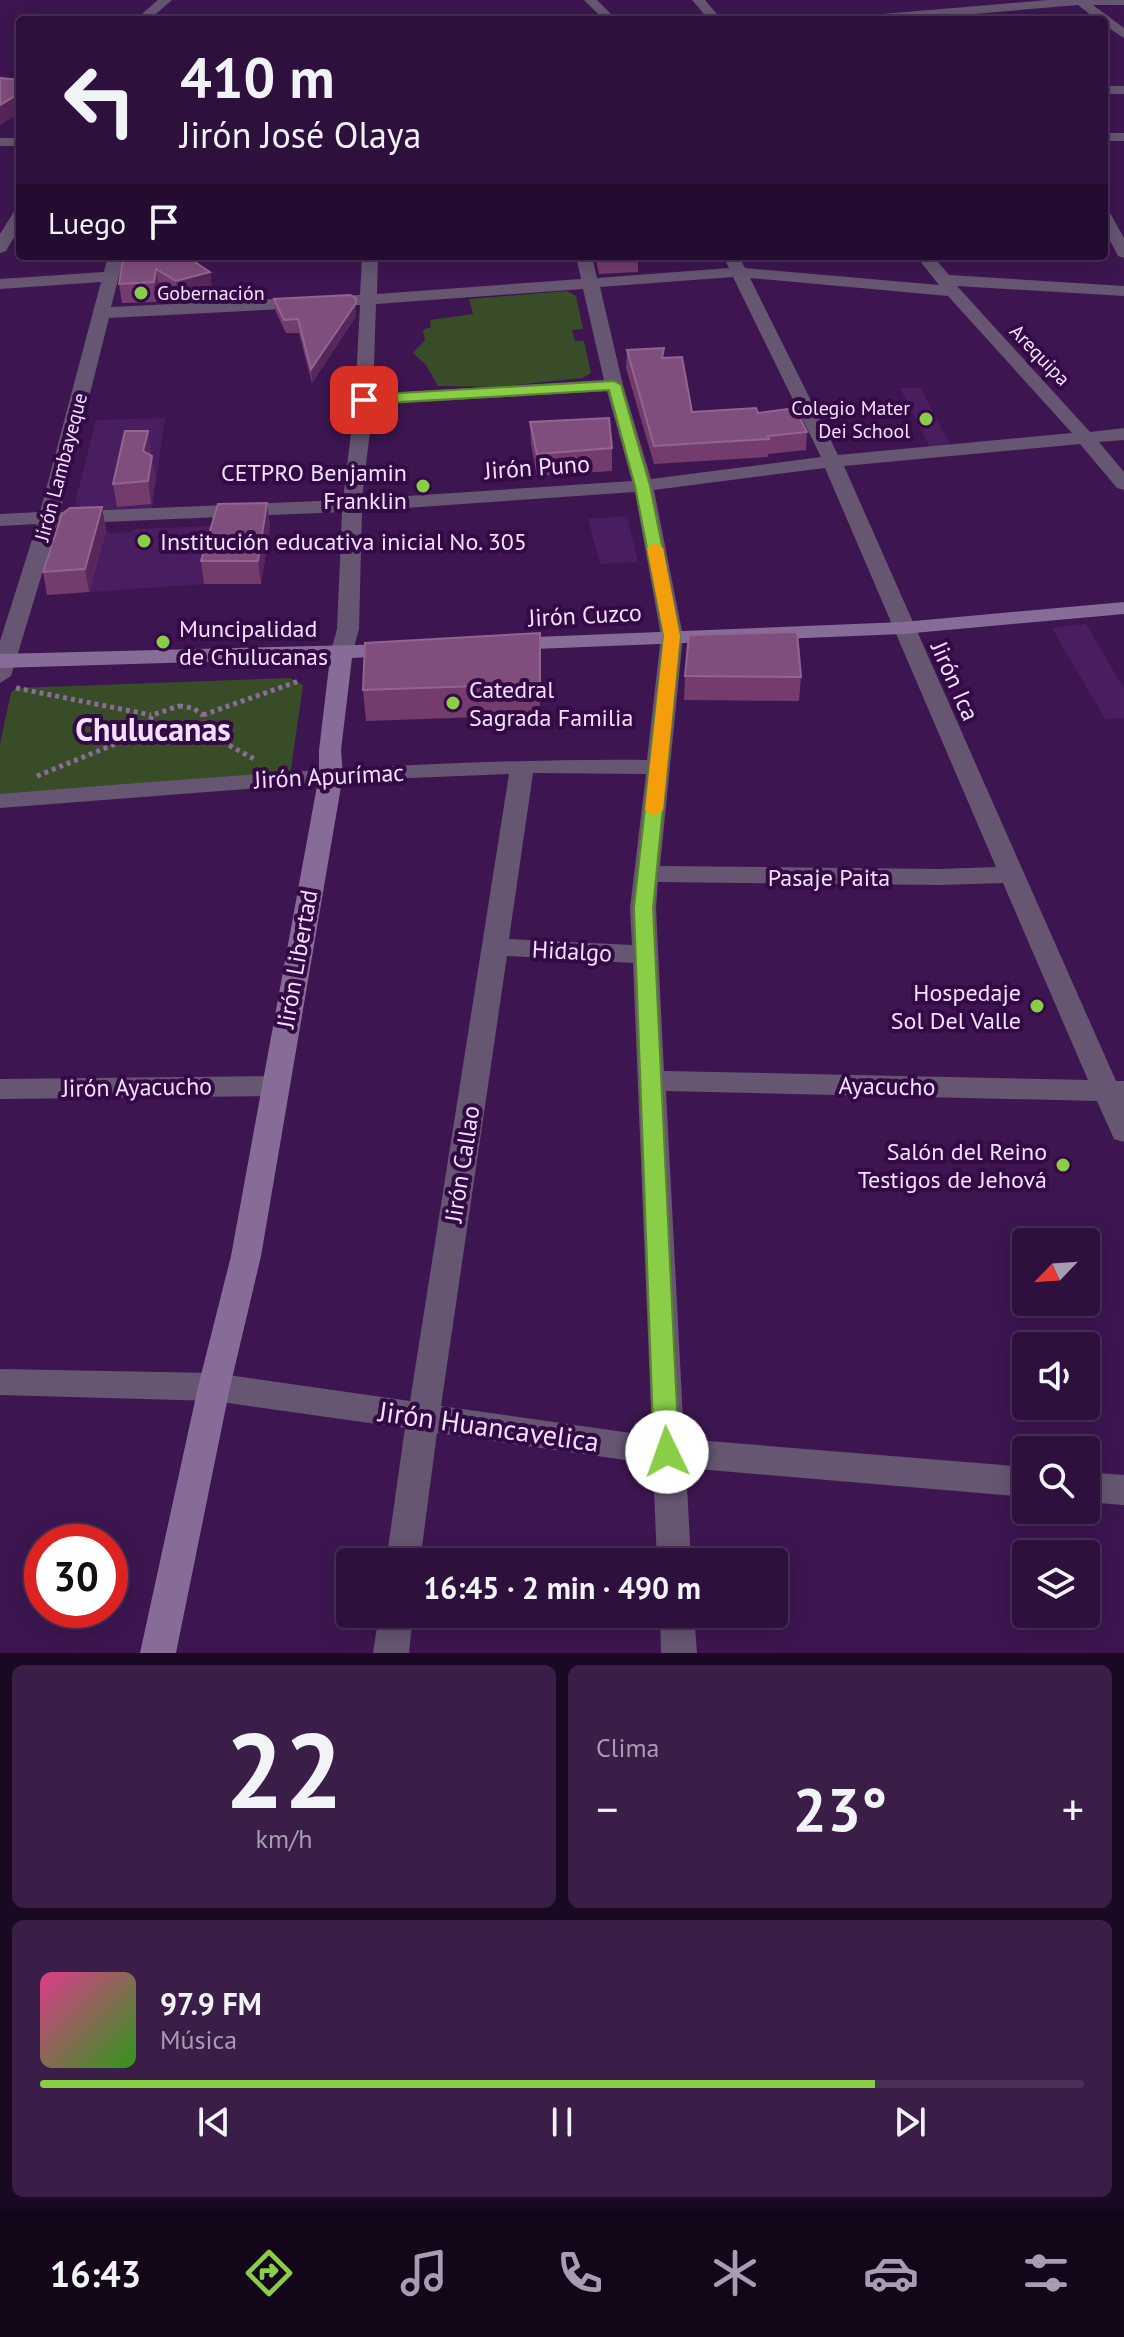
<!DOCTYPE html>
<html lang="es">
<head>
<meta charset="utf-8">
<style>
  :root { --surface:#2e103d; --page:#3a1e48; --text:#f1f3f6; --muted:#a79db0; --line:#493057; --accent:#8ace47 }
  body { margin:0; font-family:"PT Sans",sans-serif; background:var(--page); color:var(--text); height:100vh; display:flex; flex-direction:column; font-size:30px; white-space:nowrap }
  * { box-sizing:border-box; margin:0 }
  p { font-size:26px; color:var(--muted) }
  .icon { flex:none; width:44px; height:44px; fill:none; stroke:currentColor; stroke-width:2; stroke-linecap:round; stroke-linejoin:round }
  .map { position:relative; height:1653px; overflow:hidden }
  .panel { display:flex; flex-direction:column; gap:12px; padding:12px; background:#190922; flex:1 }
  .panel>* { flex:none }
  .banner { position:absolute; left:16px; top:16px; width:1092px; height:244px; border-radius:8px; box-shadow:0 4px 20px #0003,0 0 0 2px var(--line); background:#2e103d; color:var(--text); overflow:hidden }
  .needle { width:52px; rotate:245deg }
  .fabs { position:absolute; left:1012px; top:1228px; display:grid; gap:16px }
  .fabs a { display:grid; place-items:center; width:88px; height:88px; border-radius:8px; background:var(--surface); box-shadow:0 4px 20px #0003,0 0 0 2px var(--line); font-size:40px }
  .speed { position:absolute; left:24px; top:1524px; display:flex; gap:16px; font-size:40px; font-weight:700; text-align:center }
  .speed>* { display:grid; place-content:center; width:104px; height:104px; border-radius:50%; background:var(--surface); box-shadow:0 4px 20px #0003,0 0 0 2px var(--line); line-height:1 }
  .speed .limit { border:12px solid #d22; background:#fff; color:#111 }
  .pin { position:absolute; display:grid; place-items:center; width:68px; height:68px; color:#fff; margin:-34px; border-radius:16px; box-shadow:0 4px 12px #0006 }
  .me { position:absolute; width:88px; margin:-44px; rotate:357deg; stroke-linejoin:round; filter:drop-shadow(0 0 6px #0008) }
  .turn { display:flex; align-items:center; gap:28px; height:168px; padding:0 32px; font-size:36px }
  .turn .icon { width:104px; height:104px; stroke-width:2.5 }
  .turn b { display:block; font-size:56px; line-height:68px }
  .then { display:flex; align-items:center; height:76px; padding:0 32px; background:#0003; gap:16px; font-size:30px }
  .big { font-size:60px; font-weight:700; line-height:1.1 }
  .panel .widget { flex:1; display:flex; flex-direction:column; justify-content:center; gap:12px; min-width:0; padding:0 28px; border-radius:12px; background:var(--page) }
  .panel .dial { align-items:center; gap:0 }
  .dial b { font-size:104px; line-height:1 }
  .song { display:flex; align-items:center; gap:24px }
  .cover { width:96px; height:96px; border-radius:12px; background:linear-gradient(135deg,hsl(330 70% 55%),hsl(110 70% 35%)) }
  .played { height:8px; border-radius:4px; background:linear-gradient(90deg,var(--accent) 80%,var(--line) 80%) }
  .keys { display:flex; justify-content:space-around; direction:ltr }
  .heat { display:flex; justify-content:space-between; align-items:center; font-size:44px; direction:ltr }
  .panel .tiles { flex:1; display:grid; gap:12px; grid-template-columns:1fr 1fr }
  .widget:last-child { grid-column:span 2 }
  .trip { position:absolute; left:336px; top:1548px; width:452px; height:80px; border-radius:8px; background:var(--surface); box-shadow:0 4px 20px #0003,0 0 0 2px var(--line); font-weight:700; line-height:80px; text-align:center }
  .tabs { display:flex; height:128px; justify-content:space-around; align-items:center; background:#120618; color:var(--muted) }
  .tabs .icon { width:56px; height:56px }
  .tabs .current { color:var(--accent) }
  .tabs b { font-size:36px; color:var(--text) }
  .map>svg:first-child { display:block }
  .built { fill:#491e60 }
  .green { fill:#384c27 }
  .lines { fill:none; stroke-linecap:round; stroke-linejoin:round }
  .path { stroke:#8a6c9a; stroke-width:5; stroke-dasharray:4 4; stroke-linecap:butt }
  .street { fill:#665671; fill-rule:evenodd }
  .secondary { fill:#876c98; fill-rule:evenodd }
  .wall { fill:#733c6d }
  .shaded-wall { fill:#57265b }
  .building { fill:#804e7c; stroke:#926590; stroke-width:2 }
  .route { fill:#8ace47; stroke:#5a862e; stroke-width:2 }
  .slow { fill:#f59e0b }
  .poi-dot { fill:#8ace47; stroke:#330a45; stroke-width:3 }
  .labels { text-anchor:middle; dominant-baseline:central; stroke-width:8; stroke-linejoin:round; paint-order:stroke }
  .far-poi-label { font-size:20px; fill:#f2e0fd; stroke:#330a45; text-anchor:start }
  .far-street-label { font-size:20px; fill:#f2e0fd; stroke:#330a45 }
  .street-label { font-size:24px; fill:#f2e0fd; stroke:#330a45 }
  .poi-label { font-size:24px; fill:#f2e0fd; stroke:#330a45; text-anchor:end }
  .near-street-label { font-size:28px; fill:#f2e0fd; stroke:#330a45 }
  .district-label { font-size:32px; font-weight:bold; fill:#f2e0fd; stroke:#330a45 }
</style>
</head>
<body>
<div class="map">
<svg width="1124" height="1653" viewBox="0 0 1124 1653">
  <rect width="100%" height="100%" fill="#3d1651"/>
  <g class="built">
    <path d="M920 387 953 450 932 451 900 388Z"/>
    <path d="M165 418 152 510 88 512 75 503 96 420Z"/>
    <path d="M627 516 638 562 600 564 588 519Z"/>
    <path d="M215 526 204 584 47 595 66 536 106 530 109 533 131 532 134 529Z"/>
    <path d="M1086 624 1124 689V718L1105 719 1052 628Z"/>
  </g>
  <g class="green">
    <path d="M567 291 576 296 583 329 572 330 575 341H584L591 373 582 378 497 387 438 386 426 365 413 353 425 340 423 330 431 327 430 320 473 314 469 299Z"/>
    <path d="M290 678 303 685 290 775 0 798V744L11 693 16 688Z"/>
  </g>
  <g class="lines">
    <g class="path">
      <path d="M16 688 151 715"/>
      <path d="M179 706 193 708 203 715 205 723C191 744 167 744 147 731L152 715Z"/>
      <path d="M203 715 299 681"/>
      <path d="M201 730 256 760"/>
      <path d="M37 776 147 731"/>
    </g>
    <g class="street">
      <path d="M158 0H172L149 20H135Z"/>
      <path d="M584 0H597L617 20H604Z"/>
      <path d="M692 0H705L722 20H709Z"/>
      <path d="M1048 0H1124V5H1093L1124 28V38L1104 25V20H1097L1078 5 904 20H853L859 16Z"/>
      <rect x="1104" y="86" width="20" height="8"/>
      <rect x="1104" y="133" width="20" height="8"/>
      <rect x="0" y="138" width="20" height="8"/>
      <path d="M20 208V227L6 251 0 253V234L15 210Z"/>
      <path d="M1104 209 1109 211 1124 238V258L1118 256 1104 229Z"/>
      <path d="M108 256H124L111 307 360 295 362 256H378L377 294 581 279 576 256H592L597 278 729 268 723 256H739L745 268 939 285 916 256H933L949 275 1124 286V296L957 286 1090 432 1124 428V440L1099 442 1124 472V490L1117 488 1080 444 844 466 1116 1081H1124V1142L1114 1139 1097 1101 666 1091 684 1439 1026 1467V1497L686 1468 691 1562H657L653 1464 437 1433 420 1562H386L405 1428 214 1401 0 1395V1369L214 1373 410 1401 509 774 361 780 0 808V794C216 777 431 758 647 760L661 636 635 492 362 511 359 629 353 651 342 657 331 651 337 629 342 512 57 524 11 676 0 683V641L37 524 0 526V514L40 512 101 282 0 289V279L104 272ZM733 277 821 457 651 479 623 385 600 287ZM750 278 948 296 1072 433 838 455ZM583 289 604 380 373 394 376 304ZM360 305 355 400 343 500 60 512 109 318ZM607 391 632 481 362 499 373 405ZM825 468 996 867 940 869 660 866 683 636 654 490ZM533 773 646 774 630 908 632 945 509 939ZM658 882 940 885 1003 883 1088 1080 664 1071 656 908ZM507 956 633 963 652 1436 441 1406Z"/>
      <path d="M274 1076 284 1079 288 1086 284 1093 274 1096 0 1099V1079Z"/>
      <path d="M1086 1472 1124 1475V1505L1086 1502Z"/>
      <path d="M379 1614H413L409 1653H373Z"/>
      <path d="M660 1614H694L697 1653H661Z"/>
    </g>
    <g class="secondary">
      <path d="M1124 602V614L903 634 510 650 499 644 510 638 903 622Z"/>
      <path d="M397 644 408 650 405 655 352 658 341 750 343 775 261 1256 230 1387 176 1653H140L198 1387 231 1256 319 775V750L330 658 0 668V654Z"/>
    </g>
  </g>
  <g class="wall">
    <path d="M595 256H638V272L599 274Z"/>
    <path d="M123 260 210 272 212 291 179 301 159 289 156 302 122 303 119 284Z"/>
    <path d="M356 298V316L312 383 299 333H286L276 312 274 299Z"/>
    <path d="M664 348 663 358 692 412 758 413 807 432 806 450 768 454V457L654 464 626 368 627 350Z"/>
    <path d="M530 422 612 448V471L537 476 531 444Z"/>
    <path d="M148 431 150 455 155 478 151 504 117 507 113 484Z"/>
    <path d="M267 503 270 526 261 584H204L201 561Z"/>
    <path d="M102 507 106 530 89 592 47 595 43 572Z"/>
    <path d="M540 633V715L366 721 363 690Z"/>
    <path d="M685 676 801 677 799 701 684 700Z"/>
  </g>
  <g class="shaded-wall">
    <path d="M20 93V113L0 125V105Z"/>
    <path d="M156 269 159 289 156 302 154 282Z"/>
    <path d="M210 272 212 291 179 301 176 281Z"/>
    <path d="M356 298V316L312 383 311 369Z"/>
    <path d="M148 431 151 453 147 473 143 451Z"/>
    <path d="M152 456 155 478 151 504 148 481Z"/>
    <path d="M267 503 270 526 261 584 258 561Z"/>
    <path d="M102 507 106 530 89 592 85 569Z"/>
  </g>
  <g class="building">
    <path d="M0 78 20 80V93L0 105Z"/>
    <path d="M163 256H186L210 272 176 281 156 269 154 282 119 284 123 260 156 259Z"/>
    <path d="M598 256H638V258L599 260Z"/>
    <path d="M350 295 356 298V303L311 369 298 319 284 320 274 299Z"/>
    <path d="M664 348 662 358 682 357 692 412 756 408 758 413 795 408 807 432 768 436 769 439 654 446 627 350Z"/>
    <path d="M609 418 612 448 537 454 530 422Z"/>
    <path d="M125 431H148L143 451 152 456 148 481 113 484Z"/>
    <path d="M267 503 258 561H201L218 504Z"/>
    <path d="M102 507 85 569 43 572 62 514 70 508Z"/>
    <path d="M797 632 801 677 685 676 689 635Z"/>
    <path d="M540 633V684L363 690 365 643Z"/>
  </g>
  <path class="route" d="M614 381 621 385 650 486 680 636 653 908 679 1452 676 1460 667 1463 658 1460 654 1452 634 908 664 636 635 486 609 390 364 404 357 400 364 395Z"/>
  <path class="slow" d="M655 543 663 548 680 636 663 810 654 816 645 810 664 636 647 548Z"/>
  <g class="poi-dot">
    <circle cx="141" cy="293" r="8"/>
    <circle cx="926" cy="419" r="8"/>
    <circle cx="423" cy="486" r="8"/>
    <circle cx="144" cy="541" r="8"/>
    <circle cx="163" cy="642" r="8"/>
    <circle cx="453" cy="703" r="8"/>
    <circle cx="1037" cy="1006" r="8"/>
    <circle cx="1063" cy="1165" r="8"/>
  </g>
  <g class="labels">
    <g class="far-poi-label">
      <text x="157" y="293">Gobernación</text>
      <text x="910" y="408" text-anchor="end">Colegio Mater<tspan x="910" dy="23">Dei School</tspan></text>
    </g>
    <g class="far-street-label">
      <text transform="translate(1040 355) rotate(46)">Arequipa</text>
      <text transform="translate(61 467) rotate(-75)">Jirón Lambayeque</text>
    </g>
    <g class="street-label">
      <text transform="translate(537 467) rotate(-4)">Jirón Puno</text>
      <text transform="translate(585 615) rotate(-3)">Jirón Cuzco</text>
      <text transform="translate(955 681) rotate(66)">Jirón Ica</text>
      <text transform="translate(329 776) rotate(-3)">Jirón Apurímac</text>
      <text x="829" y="877">Pasaje Paita</text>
      <text transform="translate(572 951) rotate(3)">Hidalgo</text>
      <text transform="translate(297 959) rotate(-80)">Jirón Libertad</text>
      <text transform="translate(887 1086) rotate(1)">Ayacucho</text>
      <text transform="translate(137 1087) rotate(-1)">Jirón Ayacucho</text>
      <text transform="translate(462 1164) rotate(-81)">Jirón Callao</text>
    </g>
    <g class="poi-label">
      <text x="407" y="472">CETPRO Benjamin<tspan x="407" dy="28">Franklin</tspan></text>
      <text x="160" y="541" text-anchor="start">Institución educativa inicial No. 305</text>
      <text x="179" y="628" text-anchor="start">Muncipalidad<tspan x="179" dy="28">de Chulucanas</tspan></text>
      <text x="469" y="689" text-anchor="start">Catedral<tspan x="469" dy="28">Sagrada Familia</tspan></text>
      <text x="1021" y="992">Hospedaje<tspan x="1021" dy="28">Sol Del Valle</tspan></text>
      <text x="1047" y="1151">Salón del Reino<tspan x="1047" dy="28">Testigos de Jehová</tspan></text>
    </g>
    <g class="near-street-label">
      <text transform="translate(489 1426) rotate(8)">Jirón Huancavelica</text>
    </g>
    <g class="district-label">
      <text x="153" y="729">Chulucanas</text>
    </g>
  </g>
</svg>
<div class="fabs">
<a><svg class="needle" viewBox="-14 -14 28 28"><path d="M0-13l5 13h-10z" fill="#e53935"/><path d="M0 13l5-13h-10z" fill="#a79db0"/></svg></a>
<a><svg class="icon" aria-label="sound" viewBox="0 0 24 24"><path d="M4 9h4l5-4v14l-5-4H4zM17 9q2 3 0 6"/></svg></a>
<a><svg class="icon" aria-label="search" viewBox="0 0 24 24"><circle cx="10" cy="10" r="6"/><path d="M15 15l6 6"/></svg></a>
<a><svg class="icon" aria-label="layers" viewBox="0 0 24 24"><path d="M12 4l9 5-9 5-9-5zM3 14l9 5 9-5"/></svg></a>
</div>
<div class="speed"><div class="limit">30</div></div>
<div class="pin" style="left:364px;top:400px;background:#d93025"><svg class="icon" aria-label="arrive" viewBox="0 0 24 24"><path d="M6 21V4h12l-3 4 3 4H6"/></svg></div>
<svg class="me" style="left:667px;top:1452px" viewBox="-20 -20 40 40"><circle r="19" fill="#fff"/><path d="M0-13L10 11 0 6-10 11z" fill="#8ace47"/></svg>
<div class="trip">16:45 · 2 min · 490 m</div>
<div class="banner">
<div class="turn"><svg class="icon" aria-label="left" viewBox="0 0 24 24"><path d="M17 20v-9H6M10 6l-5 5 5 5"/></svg><div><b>410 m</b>Jirón José Olaya</div></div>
<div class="then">Luego<svg class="icon" aria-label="arrive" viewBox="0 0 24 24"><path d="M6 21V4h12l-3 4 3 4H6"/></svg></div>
</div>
</div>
<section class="panel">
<div class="tiles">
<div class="widget dial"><b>22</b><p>km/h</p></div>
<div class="widget"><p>Clima</p>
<div class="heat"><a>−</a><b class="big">23°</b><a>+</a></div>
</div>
<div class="widget">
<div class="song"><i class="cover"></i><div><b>97.9 FM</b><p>Música</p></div></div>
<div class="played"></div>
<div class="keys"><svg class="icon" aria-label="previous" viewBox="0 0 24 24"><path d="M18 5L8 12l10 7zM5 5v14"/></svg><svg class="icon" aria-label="pause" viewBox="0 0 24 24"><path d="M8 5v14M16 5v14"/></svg><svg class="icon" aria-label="next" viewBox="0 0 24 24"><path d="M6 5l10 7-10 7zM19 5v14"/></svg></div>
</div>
</div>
</section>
<nav class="tabs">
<b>16:43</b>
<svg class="icon current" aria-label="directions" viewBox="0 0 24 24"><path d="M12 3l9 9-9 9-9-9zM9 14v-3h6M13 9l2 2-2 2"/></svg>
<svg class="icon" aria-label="music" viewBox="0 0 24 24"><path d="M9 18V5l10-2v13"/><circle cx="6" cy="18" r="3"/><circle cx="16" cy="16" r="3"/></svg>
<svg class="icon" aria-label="phone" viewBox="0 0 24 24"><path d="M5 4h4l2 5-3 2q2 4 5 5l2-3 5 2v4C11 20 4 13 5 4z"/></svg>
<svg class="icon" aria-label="climate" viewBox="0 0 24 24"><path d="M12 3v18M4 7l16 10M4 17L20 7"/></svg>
<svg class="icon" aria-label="car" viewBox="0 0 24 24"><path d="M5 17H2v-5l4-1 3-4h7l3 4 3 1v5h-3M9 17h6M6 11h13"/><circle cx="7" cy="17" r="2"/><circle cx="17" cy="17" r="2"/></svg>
<svg class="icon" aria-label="filters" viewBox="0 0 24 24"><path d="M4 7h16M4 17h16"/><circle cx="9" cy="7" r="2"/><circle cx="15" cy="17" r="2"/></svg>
</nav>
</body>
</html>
